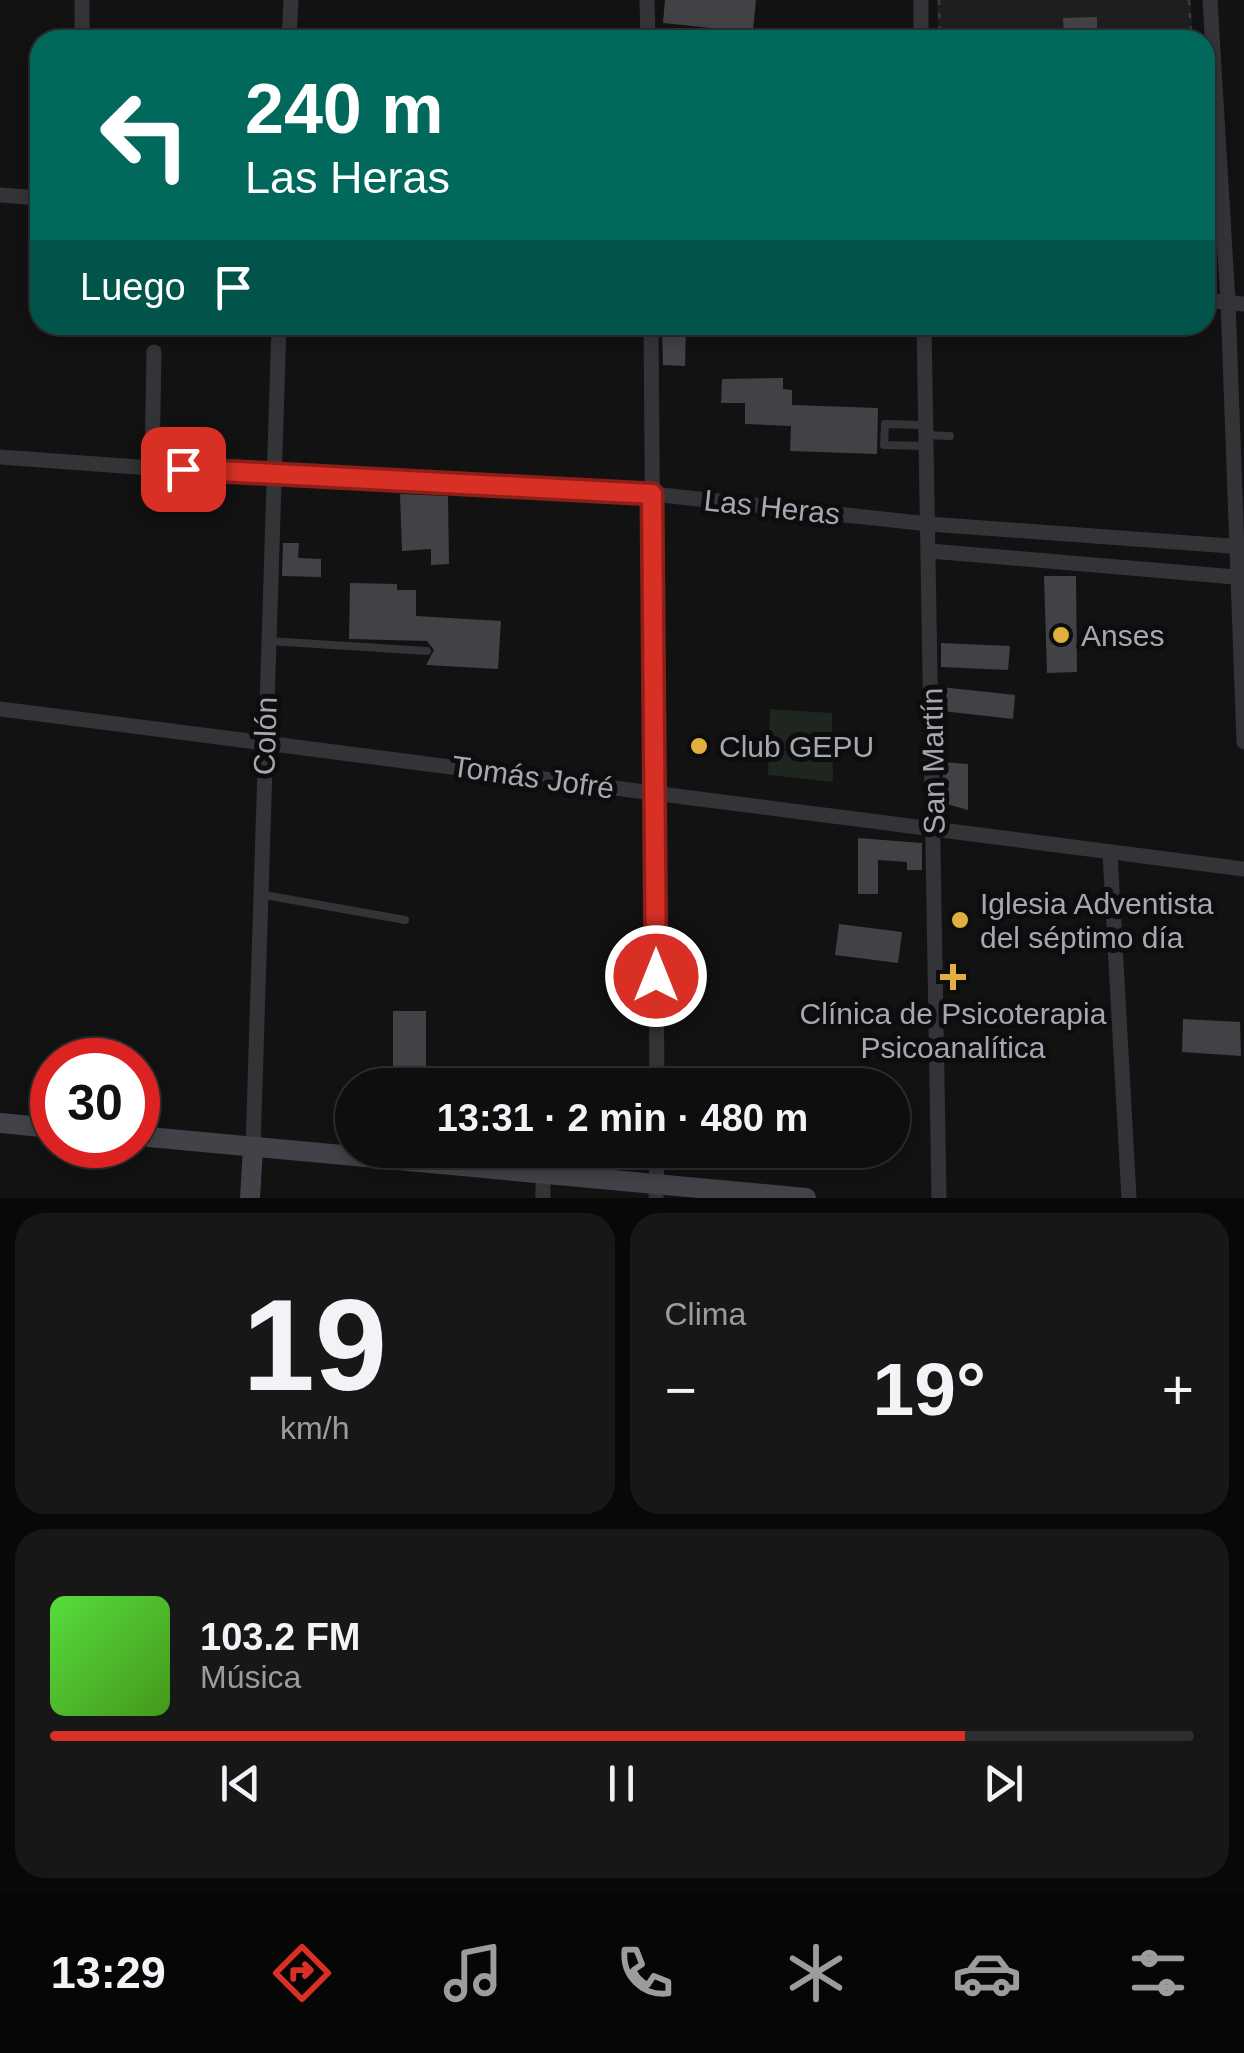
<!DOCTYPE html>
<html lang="es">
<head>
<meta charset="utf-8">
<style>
  :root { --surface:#0e0e0e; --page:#171717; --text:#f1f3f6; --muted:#9b9c9e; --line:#2e2e2e; --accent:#d93025 }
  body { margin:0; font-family:Arial,sans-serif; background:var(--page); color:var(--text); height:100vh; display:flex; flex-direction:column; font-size:38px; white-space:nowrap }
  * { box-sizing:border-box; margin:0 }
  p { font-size:32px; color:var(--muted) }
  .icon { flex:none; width:55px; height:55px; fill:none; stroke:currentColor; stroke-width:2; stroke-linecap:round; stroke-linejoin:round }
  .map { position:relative; height:1198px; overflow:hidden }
  .sheet { display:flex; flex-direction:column; gap:15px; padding:15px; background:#080808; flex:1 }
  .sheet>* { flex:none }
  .banner { position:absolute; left:30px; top:30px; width:1185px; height:305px; border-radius:30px; box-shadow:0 5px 15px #0003,0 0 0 2px var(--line); background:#00695c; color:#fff; overflow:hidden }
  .speed { position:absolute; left:30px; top:1038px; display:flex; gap:20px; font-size:50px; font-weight:700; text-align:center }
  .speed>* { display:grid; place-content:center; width:130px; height:130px; border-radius:50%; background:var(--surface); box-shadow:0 5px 15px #0003,0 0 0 2px var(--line); line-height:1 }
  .speed .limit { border:15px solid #d22; background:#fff; color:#111 }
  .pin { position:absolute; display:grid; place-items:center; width:85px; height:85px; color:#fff; margin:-42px; border-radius:20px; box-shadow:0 5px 15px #0006 }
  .me { position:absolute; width:110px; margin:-55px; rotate:0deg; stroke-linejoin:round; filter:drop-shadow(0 0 8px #0008) }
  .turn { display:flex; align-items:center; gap:35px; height:210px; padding:0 50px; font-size:45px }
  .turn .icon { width:130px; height:130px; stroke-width:2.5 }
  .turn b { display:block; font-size:70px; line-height:85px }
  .then { display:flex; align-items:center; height:95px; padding:0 50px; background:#0003; gap:20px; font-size:38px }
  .big { font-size:75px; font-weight:600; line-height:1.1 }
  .sheet .widget { flex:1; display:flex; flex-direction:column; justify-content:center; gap:15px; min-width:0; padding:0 35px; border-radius:30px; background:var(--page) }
  .sheet .dial { align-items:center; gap:0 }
  .dial b { font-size:130px; line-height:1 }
  .song { display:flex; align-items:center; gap:30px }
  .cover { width:120px; height:120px; border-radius:15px; background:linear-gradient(135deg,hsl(110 70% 55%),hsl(100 70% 35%)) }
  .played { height:10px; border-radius:5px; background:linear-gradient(90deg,var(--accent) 80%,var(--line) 80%) }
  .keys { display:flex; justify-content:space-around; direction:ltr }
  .heat { display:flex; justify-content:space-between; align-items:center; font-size:55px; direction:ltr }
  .sheet .tiles { flex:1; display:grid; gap:15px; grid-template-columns:1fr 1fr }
  .widget:last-child { grid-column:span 2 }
  .trip { position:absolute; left:335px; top:1068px; width:575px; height:100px; border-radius:50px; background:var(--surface); box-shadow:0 5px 15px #0003,0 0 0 2px var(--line); font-weight:600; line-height:100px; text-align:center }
  .dock { display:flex; height:160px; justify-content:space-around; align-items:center; background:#060606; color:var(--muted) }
  .dock .icon { width:70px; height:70px }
  .dock .on { color:var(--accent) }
  .dock b { font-size:45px; color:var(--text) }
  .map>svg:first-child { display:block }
  .built { fill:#1e1e20 }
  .green { fill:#1f251f }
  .building { fill:#414246 }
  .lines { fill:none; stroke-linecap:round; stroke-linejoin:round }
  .path { stroke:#393b3f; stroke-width:2.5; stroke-dasharray:5 8; stroke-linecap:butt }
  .lane { stroke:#333438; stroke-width:8 }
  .street { stroke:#333438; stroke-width:15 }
  .secondary { stroke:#414348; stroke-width:20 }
  .route-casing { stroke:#8d1f18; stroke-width:25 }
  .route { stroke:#d93025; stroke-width:18 }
  .poi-dot { fill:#dfb03e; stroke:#0d0d0e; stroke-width:4 }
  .labels { text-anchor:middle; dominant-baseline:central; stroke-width:10; stroke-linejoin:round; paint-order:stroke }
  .street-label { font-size:30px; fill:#a5a8b2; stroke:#0d0d0e }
  .poi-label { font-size:30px; fill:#a5a8b2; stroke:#0d0d0e; text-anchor:start }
</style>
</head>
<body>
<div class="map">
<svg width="1244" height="1198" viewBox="0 0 1244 1198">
  <rect width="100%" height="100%" fill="#121213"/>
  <path class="built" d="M937 0H1191L1193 40H938Z"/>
  <path class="green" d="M770 709 832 713 833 782 768 775Z"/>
  <g class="building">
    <path d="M665 0H756L752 40H720L721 29 663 23Z"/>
    <path d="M1097 17V33L1064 34 1063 18Z"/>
    <path d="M686 327 685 366 663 365 662 328Z"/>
    <path d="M783 378V389L792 390V405L878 408 877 454 790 451 791 426 745 424V403H721L722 379Z"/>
    <path d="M400 494 448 496 449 564 431 565V549L402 551Z"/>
    <path d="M283 543H299L298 558 321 559V577L282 576Z"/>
    <path d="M1044 576H1076L1077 672 1047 673Z"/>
    <path d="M350 583 397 584V590H416V616L501 621 498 669 426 665 434 650 427 641 349 639Z"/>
    <path d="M941 643 1010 646 1008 670 941 667Z"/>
    <path d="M941 687 1015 695 1013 719 942 711Z"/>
    <path d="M943 762 968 764V810L943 803Z"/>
    <path d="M858 838 922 843V870H907V862L878 860V894H858Z"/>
    <path d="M839 924 902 932 898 963 835 955Z"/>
    <rect x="393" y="1011" width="33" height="70"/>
    <path d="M1183 1019 1240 1022 1241 1056 1182 1052Z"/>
  </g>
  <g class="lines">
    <g class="path">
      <path d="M939 0 940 40"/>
      <path d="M1189 0 1191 40"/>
    </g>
    <g class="lane">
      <path d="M924 425 885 424 884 445 924 446"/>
      <path d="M924 435 950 436"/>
      <path d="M269 641 427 651"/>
      <path d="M259 894 405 920"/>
    </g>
    <g class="street">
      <path d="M647 0 648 40"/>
      <path d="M921 0V40"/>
      <path d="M1210 0 1228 302 1244 742"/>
      <path d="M82 40V0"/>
      <path d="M289 40 291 0"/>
      <path d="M0 195 40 198"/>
      <path d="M1205 300 1244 304"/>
      <path d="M651 325 657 1085"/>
      <path d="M924 325 939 1198"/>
      <path d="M0 457 275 477 652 494 929 524 1244 547"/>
      <path d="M152 467 154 352"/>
      <path d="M930 551 1235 577"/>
      <path d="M0 709 1244 869"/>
      <path d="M1110 853 1129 1198"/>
      <path d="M253 1148 279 325"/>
      <path d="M543 1198V1175"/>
      <path d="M656 1198 657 1150"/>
    </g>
    <g class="secondary">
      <path d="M0 1123 52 1128"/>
      <path d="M138 1136 806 1198"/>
      <path d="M250 1198 253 1148"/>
    </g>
  </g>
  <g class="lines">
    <defs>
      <path id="route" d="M183 469 652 494 656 976"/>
    </defs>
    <use href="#route" class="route-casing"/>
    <use href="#route" class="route"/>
  </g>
  <g class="poi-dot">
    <circle cx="1061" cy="635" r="10"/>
    <circle cx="699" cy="746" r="10"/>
    <circle cx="960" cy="920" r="10"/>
    <path d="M948 962h10v10h10v10h-10v10h-10v-10h-10v-10h10z"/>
  </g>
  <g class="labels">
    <g class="street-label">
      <text transform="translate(772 507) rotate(6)">Las Heras</text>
      <text transform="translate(265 736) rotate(-88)">Colón</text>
      <text transform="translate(933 761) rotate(-91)">San Martín</text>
      <text transform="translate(533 777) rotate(8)">Tomás Jofré</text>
    </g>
    <g class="poi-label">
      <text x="1081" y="635">Anses</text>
      <text x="719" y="746">Club GEPU</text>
      <text x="980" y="903">Iglesia Adventista<tspan x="980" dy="34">del séptimo día</tspan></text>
      <text x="953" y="1013" text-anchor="middle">Clínica de Psicoterapia<tspan x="953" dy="34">Psicoanalítica</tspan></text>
    </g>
  </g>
</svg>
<div class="speed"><div class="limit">30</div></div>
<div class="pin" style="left:183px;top:469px;background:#d93025"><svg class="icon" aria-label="arrive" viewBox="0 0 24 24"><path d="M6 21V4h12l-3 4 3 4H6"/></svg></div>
<svg class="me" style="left:656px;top:976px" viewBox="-20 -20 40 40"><circle r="17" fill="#d93025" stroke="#fff" stroke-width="3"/><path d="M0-11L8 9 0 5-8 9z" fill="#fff"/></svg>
<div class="trip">13:31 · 2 min · 480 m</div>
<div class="banner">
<div class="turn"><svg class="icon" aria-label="left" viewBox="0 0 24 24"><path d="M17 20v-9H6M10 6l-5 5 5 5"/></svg><div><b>240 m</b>Las Heras</div></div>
<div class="then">Luego<svg class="icon" aria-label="arrive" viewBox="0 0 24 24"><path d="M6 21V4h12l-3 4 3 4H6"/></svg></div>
</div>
</div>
<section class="sheet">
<div class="tiles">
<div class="widget dial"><b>19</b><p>km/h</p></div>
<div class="widget"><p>Clima</p>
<div class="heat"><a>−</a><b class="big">19°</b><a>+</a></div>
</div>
<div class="widget">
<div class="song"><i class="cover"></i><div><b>103.2 FM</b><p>Música</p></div></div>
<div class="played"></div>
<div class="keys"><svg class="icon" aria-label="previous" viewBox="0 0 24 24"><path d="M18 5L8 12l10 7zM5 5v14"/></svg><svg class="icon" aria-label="pause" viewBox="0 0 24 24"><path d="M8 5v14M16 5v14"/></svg><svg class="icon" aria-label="next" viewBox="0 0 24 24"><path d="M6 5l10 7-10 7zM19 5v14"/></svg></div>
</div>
</div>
</section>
<nav class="dock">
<b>13:29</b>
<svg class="icon on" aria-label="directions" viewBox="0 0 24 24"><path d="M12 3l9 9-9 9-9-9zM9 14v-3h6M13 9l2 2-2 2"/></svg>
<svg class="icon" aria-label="music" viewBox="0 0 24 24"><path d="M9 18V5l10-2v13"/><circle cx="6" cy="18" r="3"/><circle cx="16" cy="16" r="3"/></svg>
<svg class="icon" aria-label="phone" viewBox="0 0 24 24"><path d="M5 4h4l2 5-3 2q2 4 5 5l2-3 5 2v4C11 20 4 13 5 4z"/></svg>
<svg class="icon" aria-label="climate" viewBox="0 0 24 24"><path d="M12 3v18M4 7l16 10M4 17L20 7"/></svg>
<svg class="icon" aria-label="car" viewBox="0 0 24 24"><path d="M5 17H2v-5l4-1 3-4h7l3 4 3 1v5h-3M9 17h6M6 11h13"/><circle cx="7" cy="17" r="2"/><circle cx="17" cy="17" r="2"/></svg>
<svg class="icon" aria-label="filters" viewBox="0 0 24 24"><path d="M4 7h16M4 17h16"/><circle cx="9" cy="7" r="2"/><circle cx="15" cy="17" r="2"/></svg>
</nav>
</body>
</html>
